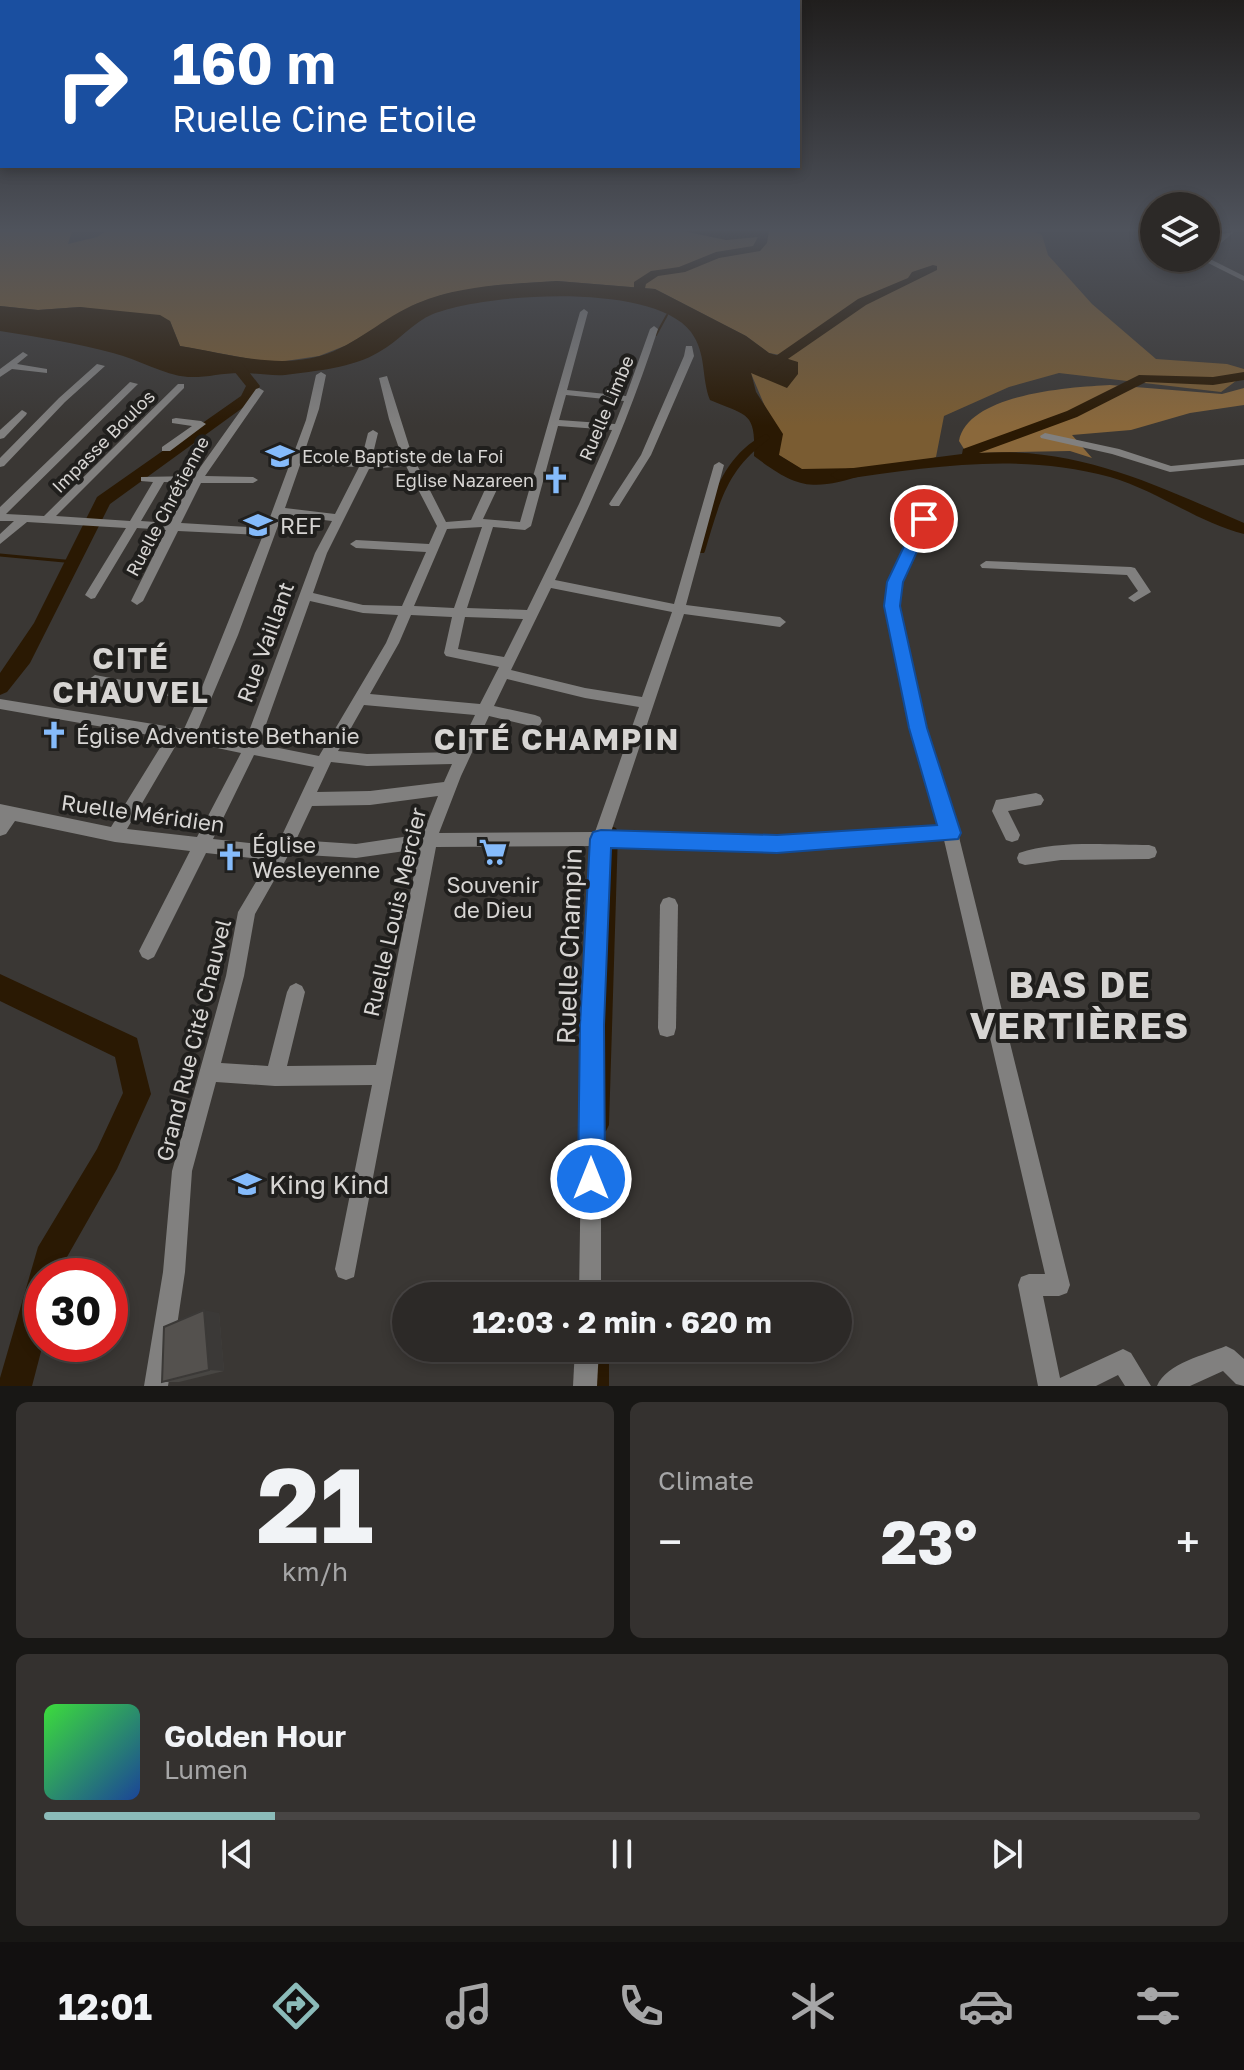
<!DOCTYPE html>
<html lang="en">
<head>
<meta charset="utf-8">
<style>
  :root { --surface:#2c2927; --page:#34312f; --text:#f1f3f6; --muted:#a6a6a7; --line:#484544; --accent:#8bbbb9 }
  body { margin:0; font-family:"Golos Text",sans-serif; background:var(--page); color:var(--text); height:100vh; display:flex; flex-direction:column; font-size:30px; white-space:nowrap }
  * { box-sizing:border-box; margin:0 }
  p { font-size:26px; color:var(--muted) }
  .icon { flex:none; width:44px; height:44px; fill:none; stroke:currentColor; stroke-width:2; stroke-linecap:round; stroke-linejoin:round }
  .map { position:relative; height:1386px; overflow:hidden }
  .panel { display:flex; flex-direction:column; gap:16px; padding:16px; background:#181715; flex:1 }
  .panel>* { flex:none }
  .guide { position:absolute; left:0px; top:0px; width:800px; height:168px; box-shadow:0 4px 12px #0003,0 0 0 2px var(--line); background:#1a4fa0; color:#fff; overflow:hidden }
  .tools { position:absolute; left:1140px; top:192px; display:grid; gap:16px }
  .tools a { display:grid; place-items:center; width:80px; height:80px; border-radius:50%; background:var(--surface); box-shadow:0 4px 12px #0003,0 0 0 2px var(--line); font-size:40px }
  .speed { position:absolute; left:24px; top:1258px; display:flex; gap:16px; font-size:40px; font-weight:700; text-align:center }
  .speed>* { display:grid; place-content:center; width:104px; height:104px; border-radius:50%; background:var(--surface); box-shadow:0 4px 12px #0003,0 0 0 2px var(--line); line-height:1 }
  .speed .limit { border:12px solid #d22; background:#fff; color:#111 }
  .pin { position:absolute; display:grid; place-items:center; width:68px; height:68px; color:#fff; margin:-34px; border:4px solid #fff; border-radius:50%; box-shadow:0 2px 8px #0007 }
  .me { position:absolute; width:88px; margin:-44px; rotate:0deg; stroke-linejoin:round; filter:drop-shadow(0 0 6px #0008) }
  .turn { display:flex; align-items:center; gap:28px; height:168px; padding:0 40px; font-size:36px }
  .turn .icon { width:104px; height:104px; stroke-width:2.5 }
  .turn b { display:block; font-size:56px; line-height:68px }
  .big { font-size:60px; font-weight:700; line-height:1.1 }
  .panel .card { flex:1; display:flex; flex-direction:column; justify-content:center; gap:12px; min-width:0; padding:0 28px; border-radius:12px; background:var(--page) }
  .panel .dial { align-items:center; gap:0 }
  .dial b { font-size:104px; line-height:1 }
  .song { display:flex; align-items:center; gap:24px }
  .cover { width:96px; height:96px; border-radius:12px; background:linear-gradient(135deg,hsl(120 70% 55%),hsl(220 70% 35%)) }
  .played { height:8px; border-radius:4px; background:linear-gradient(90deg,var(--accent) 20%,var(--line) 20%) }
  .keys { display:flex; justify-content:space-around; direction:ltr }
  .heat { display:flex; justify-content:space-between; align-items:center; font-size:44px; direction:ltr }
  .panel .tiles { flex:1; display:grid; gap:16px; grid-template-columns:1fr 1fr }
  .card:last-child { grid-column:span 2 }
  .trip { position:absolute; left:392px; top:1282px; width:460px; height:80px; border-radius:40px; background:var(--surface); box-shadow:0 4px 12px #0003,0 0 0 2px var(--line); font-weight:700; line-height:80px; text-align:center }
  .tab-bar { display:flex; height:128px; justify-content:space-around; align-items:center; background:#121010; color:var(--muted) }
  .tab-bar .icon { width:56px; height:56px }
  .tab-bar .on { color:var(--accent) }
  .tab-bar b { font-size:36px; color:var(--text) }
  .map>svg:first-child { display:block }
  .green { fill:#7a5c32 }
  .forest { fill:#8a683b }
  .water { fill:#2a1903 }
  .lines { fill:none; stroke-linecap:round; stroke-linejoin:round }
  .stream-far1 { stroke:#2a1903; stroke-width:2 }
  .stream { stroke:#2a1903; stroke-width:3 }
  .canal { fill:#2a1903; fill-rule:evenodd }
  .river { fill:#2a1903; fill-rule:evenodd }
  .minor { fill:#81807f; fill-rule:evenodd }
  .wall { fill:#484643 }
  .shaded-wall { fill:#3b3937 }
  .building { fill:#54514e; stroke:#3b3937; stroke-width:2 }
  .route { fill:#1a73e8; stroke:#114b97; stroke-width:2 }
  .labels { text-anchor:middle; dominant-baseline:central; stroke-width:8; stroke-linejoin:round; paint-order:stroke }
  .far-street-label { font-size:18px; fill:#d7d5d3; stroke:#201f1d }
  .far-poi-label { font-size:18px; fill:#d7d5d3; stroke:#201f1d; text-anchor:start }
  .poi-label { font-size:22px; fill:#d7d5d3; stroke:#201f1d; text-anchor:start }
  .street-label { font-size:22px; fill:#d7d5d3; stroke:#201f1d }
  .near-street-label { font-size:26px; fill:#d7d5d3; stroke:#201f1d }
  .near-poi-label { font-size:26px; fill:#d7d5d3; stroke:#201f1d; text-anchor:start }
  .district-label { font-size:30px; font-weight:bold; letter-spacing:2px; fill:#d7d5d3; stroke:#201f1d }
  .near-district-label { font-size:36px; font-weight:bold; letter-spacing:2px; fill:#d7d5d3; stroke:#201f1d }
</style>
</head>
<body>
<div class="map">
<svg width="1244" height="1386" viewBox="0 0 1244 1386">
  <rect width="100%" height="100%" fill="#3a3734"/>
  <path class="green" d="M0 231H72L68 244 97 237 106 231H1033L1042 235 1048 255 1092 304 1156 359 1227 364 1244 369V375L1221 392 1059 373 1009 387 944 416 936 457 924 462 833 471 801 469 779 455 766 409 750 371 780 355 769 353 746 336 655 289 557 281 498 285 445 294 416 304 347 345 319 356 272 363 180 346 170 321 80 307 38 310 0 306Z"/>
  <path class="forest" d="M1110 385 1222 394 1244 388V405L1190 413 1131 430 1072 435 1092 458 1070 451 973 453 964 449 959 441C968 393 1073 387 1110 385Z"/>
  <path class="water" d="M557 281 655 289 746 336 769 353 798 362V374L787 388 751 373 756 392 783 434 779 455 802 469 861 468 867 474C813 491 799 490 754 456 756 411 747 416 710 400 701 377 707 354 691 332 653 282 486 293 433 314 413 322 398 342 379 352 353 368 315 371 285 375 271 376 257 373 243 373 225 372 206 378 188 377 163 375 138 359 113 353 77 343 37 337 0 331V306L38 310 80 307 160 315 170 321 180 346C225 353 274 369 320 356 356 346 383 317 418 303 461 285 511 284 557 281Z"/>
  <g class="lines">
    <path class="stream-far1" d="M656 335 667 315"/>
    <path class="stream" d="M0 555 75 562"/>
    <g class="canal">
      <path d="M766 434 770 437 769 439C726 470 720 502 705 551L704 553H696L695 551C708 508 721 455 766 434Z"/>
      <path d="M611 826 616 828 618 832 609 1125 606 1131 600 1134 594 1131 591 1125 604 832 606 828Z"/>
      <rect x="589" y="1348" width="20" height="38"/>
    </g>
    <g class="river">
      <path d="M683 231H769L767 243 760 251 719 258 685 272 658 276 646 284 642 301H634V282L651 271 679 267 716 252 753 246 758 237 726 240Z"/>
      <path d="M933 265 937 266V270L866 305 769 372 757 369 858 299 908 278 912 272Z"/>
      <path d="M232 363H242L260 386 252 401 110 504 30 663 7 692 0 695V673L34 623 97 497 241 396 246 386 230 366Z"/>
      <path d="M1244 372V380L1213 385 1146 382 1077 417 979 453C1077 446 1156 485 1244 523V534C1197 522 1156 490 1110 477 1018 452 930 467 838 480L830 475 838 470 962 454 963 449 1067 411 1139 375 1213 377Z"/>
      <path d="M0 974 137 1038 151 1094 117 1169 63 1264 60 1276H42L43 1344 32 1386H0V1378L38 1247 97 1149 123 1093 115 1057 0 1001Z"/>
    </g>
    <g class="minor">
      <path d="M1138 231 1154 234V239L1138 233Z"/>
      <path d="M1207 231 1224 234 1235 231 1206 256V250L1220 237Z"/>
      <path d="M1206 257 1244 276V281L1198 258Z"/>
      <path d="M584 309 588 312 567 390 626 396 650 329 654 326 658 329C630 416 594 498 555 580L674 604 714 465 719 462 724 465 686 605 780 617 786 622 780 627 684 614 611 832 777 837 940 827 911 728 886 606 889 582 918 519 920 516H928L930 519 901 582 898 606 925 728 958 833 1070 1285 1067 1293 1059 1296H1043L1060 1378 1123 1349 1131 1353 1151 1386H1125L1118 1375 1096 1386H1038L1018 1285 1021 1277 1029 1274H1045L944 840 777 851 609 846 601 1025V1296H579L583 1025 593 846 436 847 354 1277 346 1280 338 1277 335 1269 372 1085 275 1086 216 1082 192 1171 185 1272 168 1386H144L163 1272 172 1171 226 976 238 912 269 860 206 853 154 957 148 960 142 957 139 951 142 945 190 851 115 842 15 821 6 834 0 836V804L111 827 166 738 0 709V699L184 729 198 698C175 696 102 694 88 680L95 675 143 684 202 687 263 535 178 531 143 601 137 605 131 601 166 530 137 528 95 598 91 599 85 595 126 528 27 522 0 544V534L14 521H0V507L130 382 138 384 6 514 44 516 178 384H184V388L56 516 130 521 153 482 141 481V477L194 476 256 389 259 388 264 391 205 476 253 477 258 480 253 483H201L181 523 266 528 306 420 316 375 321 372 326 375 319 409 302 459 361 461 368 433 373 430 378 433 371 462 403 460 389 419 379 378 387 376 412 455 446 522 471 520 488 483 494 480 500 483 483 519 520 522 580 312ZM566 395 624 401 615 424 559 420ZM558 426 612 430 579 504 527 610 467 608 493 527 525 530 531 526ZM300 465 359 467 335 514 285 508ZM406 466 437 526 429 544 356 540 350 544 356 548 426 552 402 606 363 605 313 593 327 553 369 469ZM164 482 190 483 170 523 141 521ZM282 515 332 521 315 553 245 742 197 732 238 635ZM482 527 454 608 414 606 447 529ZM551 588 672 612 642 697 585 688 511 670ZM310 601 363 613 398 615 386 643 319 756 259 744ZM411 615 452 617 444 653 446 656 499 667 480 704 370 694 399 643ZM465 617 523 619 504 657 458 649ZM507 679 585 698 639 707 595 832 439 833 461 776 489 716 535 727 540 725 542 721 540 717 535 715 494 706ZM364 705 475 715 457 752 367 754 338 751ZM179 740 241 753 197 837 127 829ZM254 755 314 767 277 846 213 839ZM331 762 367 766 452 764 444 782 370 791 317 792ZM438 796 423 834 356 844 296 840 312 806 370 805ZM419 849 376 1065 287 1066 305 992 302 986 296 983 290 986 287 992 268 1066 221 1063 244 976 255 914 289 854 356 858Z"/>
      <path d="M686 346H692L694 356 651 455 619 506H611L609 504 641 455 684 356Z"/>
      <path d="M23 352 28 355 17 364 47 369V373L12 369 0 377V369Z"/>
      <path d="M97 364 105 366 65 402 4 466 0 467V458L59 398Z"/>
      <path d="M22 410 27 413 26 415 4 438 0 439V430Z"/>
      <path d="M176 418 201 421 206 424 170 451H162V447L192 426 172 423V419Z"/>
      <path d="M1045 433 1119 449 1171 466 1244 459V465L1170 472 1112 454 1041 438 1040 436Z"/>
      <path d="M986 561 1131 567 1135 568 1151 592 1134 602 1128 598 1138 591 1127 575 982 568 980 565Z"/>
      <path d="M1036 793 1041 795 1044 800 1041 805 1008 811 1020 835 1018 840 1012 842 1006 840 992 811 996 800Z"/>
      <path d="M1149 845 1155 847 1157 852 1155 857 1149 859 1061 860 1025 865 1019 863 1017 858 1019 853C1056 840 1110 845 1149 845Z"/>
      <path d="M669 897 675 899 678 905 676 1028 674 1035 667 1037 660 1035 658 1028 660 905 663 899Z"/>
      <path d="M1226 1346 1234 1350 1244 1359V1386L1236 1384 1223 1371 1190 1386H1157C1167 1363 1205 1355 1226 1346Z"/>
      <path d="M575 1348H599L597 1386H573Z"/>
    </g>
  </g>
  <path class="wall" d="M219 1313 224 1371 179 1382H162Z"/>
  <path class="shaded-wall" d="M204 1310 219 1313 224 1371 209 1370Z"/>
  <path class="building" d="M204 1310 209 1370 162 1382 164 1327Z"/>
  <linearGradient id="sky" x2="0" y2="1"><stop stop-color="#201e1d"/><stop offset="0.54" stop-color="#4f535c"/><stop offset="1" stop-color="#4f535c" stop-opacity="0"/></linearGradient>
  <rect width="1244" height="426" fill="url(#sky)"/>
  <path class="route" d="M924 514 932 519 903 582 900 606 927 728 961 833 958 839 777 853 611 848 604 1025 605 1179 601 1189 591 1193 582 1189 578 1179 580 1025 590 839 593 832 601 830 777 835 937 825 909 728 884 606 887 582 917 519Z"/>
  <defs>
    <symbol id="school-bare" viewBox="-9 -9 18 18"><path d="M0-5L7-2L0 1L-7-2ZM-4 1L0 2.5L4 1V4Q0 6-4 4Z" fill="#85bbfb" stroke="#201f1d" stroke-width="2.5" paint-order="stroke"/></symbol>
    <symbol id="church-bare" viewBox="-9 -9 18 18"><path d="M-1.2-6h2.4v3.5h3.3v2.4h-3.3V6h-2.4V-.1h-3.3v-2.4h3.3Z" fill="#85bbfb" stroke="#201f1d" stroke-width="2.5" paint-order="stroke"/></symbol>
    <symbol id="university-bare" viewBox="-9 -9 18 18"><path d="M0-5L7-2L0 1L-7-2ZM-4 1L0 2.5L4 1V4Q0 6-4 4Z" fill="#85bbfb" stroke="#201f1d" stroke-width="2.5" paint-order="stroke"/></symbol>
    <symbol id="supermarket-bare" viewBox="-9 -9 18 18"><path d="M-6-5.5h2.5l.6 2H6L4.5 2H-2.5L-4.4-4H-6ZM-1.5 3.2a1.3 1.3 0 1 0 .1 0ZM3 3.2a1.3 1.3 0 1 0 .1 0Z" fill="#85bbfb" stroke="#201f1d" stroke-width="2.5" paint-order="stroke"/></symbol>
  </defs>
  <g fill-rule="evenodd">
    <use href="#school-bare" x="260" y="436" width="40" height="40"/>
    <use href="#church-bare" x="536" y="460" width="40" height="40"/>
    <use href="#university-bare" x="238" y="505" width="40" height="40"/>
    <use href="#church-bare" x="34" y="715" width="40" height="40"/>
    <use href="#supermarket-bare" x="473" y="832" width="40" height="40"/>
    <use href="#church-bare" x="210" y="837" width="40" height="40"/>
    <use href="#school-bare" x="227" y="1164" width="40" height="40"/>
  </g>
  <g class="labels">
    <g class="far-street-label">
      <text transform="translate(606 408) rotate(-67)">Ruelle Limbe</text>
      <text transform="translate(103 441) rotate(-45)">Impasse Boulos</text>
      <text transform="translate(167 506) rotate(-62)">Ruelle Chrétienne</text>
    </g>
    <g class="far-poi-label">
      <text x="302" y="456">Ecole Baptiste de la Foi</text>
      <text x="534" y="480" text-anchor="end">Eglise Nazareen</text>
    </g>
    <g class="poi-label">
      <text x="280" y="525">REF</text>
      <text x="76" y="735">Église Adventiste Bethanie</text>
      <text x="252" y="844">Église<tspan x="252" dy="25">Wesleyenne</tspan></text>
      <text x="493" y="884" text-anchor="middle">Souvenir<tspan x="493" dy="25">de Dieu</tspan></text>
    </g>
    <g class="street-label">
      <text transform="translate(265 642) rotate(-70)">Rue Vaillant</text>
      <text transform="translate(143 813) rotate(8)">Ruelle Méridien</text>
      <text transform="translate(394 912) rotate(-77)">Ruelle Louis Mercier</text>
      <text transform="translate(193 1040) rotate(-76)">Grand Rue Cité Chauvel</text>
    </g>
    <g class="near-street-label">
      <text transform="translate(569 946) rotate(-88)">Ruelle Champin</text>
    </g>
    <g class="near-poi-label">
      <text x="269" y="1184">King Kind</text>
    </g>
    <g class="district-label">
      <text x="131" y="658">CITÉ<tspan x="131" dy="34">CHAUVEL</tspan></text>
      <text x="557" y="739">CITÉ CHAMPIN</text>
    </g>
    <g class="near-district-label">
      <text x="1080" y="984">BAS DE<tspan x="1080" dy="41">VERTIÈRES</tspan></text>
    </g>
  </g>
</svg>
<div class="tools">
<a><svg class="icon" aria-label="layers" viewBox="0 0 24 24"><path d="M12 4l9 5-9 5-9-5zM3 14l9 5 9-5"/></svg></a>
</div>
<div class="speed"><div class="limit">30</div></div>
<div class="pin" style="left:924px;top:519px;background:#d93025"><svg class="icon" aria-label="arrive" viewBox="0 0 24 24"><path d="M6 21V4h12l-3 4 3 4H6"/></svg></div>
<svg class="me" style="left:591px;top:1179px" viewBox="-20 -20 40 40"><circle r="17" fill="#1a73e8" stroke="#fff" stroke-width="3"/><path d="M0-11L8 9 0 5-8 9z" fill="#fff"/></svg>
<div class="trip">12:03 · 2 min · 620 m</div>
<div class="guide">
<div class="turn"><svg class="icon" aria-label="right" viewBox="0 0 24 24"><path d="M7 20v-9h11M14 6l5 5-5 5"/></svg><div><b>160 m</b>Ruelle Cine Etoile</div></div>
</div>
</div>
<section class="panel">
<div class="tiles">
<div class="card dial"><b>21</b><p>km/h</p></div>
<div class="card"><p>Climate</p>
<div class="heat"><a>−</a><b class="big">23°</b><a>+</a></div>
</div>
<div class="card">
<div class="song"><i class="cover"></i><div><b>Golden Hour</b><p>Lumen</p></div></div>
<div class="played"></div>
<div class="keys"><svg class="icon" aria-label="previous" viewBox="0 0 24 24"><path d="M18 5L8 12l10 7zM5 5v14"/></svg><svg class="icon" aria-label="pause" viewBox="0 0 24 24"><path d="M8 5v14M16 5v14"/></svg><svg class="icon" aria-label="next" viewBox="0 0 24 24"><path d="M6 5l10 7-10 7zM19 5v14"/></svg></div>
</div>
</div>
</section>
<nav class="tab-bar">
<b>12:01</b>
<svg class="icon on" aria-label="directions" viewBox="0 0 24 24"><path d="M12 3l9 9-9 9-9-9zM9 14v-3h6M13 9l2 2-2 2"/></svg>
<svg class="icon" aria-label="music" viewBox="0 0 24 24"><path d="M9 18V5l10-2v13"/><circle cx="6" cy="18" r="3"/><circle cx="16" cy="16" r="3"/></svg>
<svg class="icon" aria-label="phone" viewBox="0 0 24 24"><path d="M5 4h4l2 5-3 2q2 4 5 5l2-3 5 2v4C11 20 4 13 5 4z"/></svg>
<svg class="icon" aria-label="climate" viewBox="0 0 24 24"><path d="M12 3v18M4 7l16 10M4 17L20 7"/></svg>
<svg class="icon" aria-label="car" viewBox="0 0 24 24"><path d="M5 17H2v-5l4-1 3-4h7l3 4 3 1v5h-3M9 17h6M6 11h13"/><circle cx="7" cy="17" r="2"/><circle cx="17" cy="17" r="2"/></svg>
<svg class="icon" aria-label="filters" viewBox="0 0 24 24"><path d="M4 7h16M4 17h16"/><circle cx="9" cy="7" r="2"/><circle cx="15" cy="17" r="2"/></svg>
</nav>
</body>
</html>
